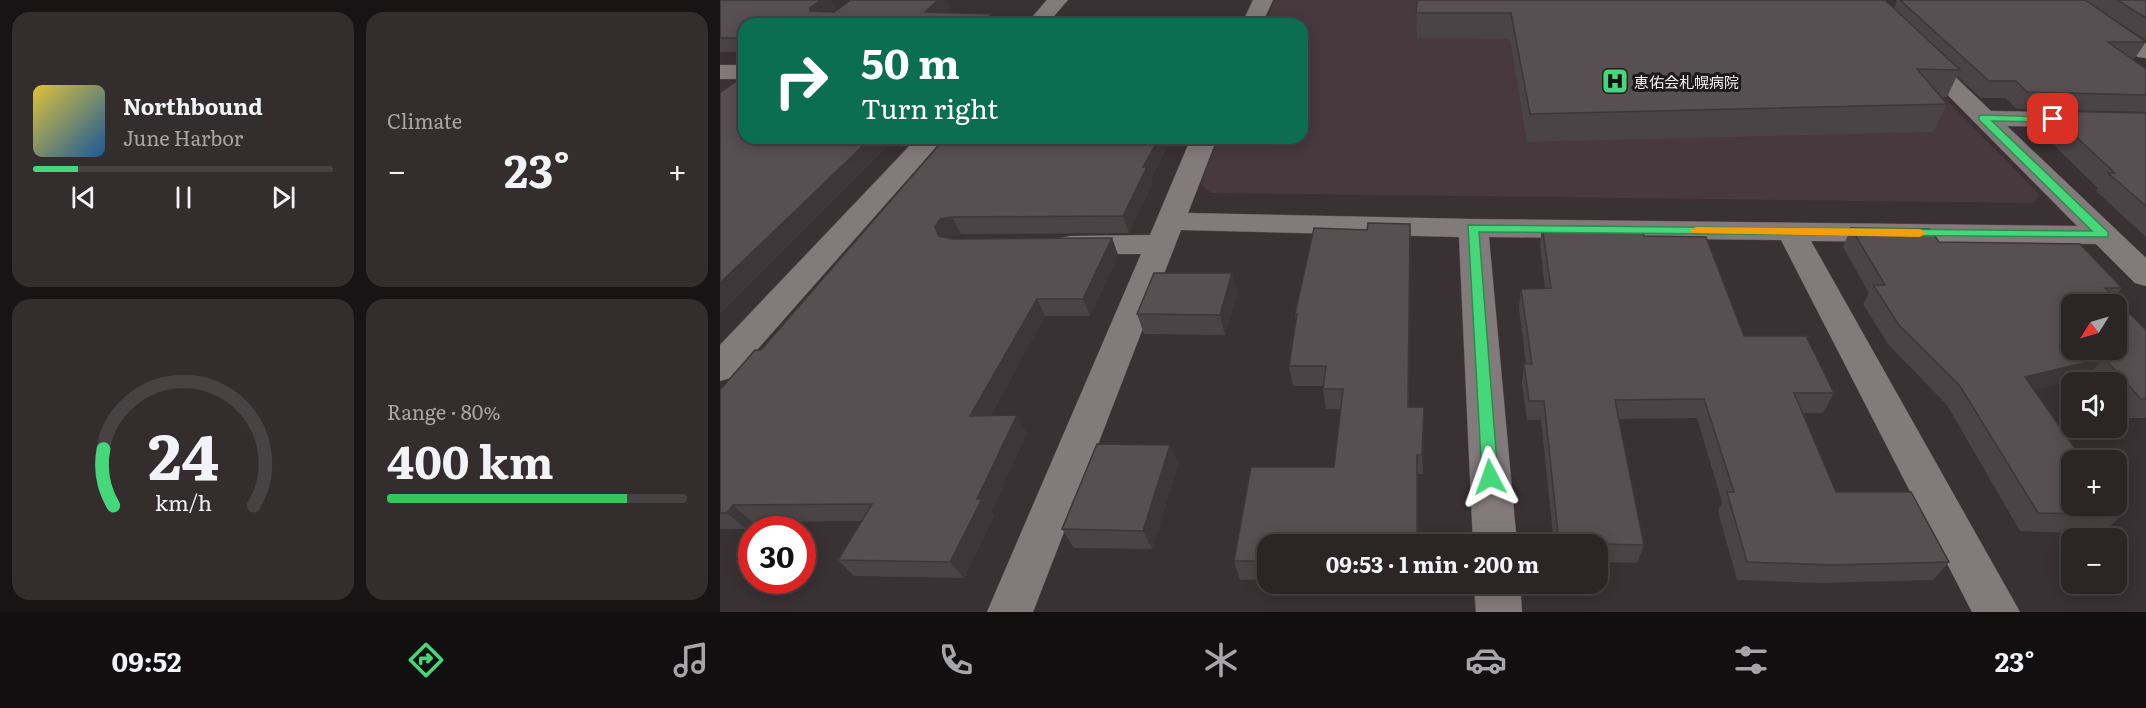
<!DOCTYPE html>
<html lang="en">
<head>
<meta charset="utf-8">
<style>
  :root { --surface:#2b2526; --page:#332d2e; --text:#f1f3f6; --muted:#a6a5a7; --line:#474243; --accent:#46d77a }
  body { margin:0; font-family:Literata,"Noto Sans JP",serif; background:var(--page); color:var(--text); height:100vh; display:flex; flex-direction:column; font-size:22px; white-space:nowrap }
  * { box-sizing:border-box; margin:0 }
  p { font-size:20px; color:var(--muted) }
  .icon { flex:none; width:33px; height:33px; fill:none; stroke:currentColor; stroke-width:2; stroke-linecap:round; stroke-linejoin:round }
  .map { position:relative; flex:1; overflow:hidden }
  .details { display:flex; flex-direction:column; gap:12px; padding:12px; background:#181415; width:720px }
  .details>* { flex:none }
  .hud { position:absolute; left:18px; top:18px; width:570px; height:126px; border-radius:18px; box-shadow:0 3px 15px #0003,0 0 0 2px var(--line); background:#0b6e4f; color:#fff; overflow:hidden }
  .needle { width:39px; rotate:233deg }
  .fabs { position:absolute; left:1341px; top:294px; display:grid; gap:12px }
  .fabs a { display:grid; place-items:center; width:66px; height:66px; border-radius:12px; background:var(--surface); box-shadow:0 3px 15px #0003,0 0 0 2px var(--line); font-size:30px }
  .speed { position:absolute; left:18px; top:516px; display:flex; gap:12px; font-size:30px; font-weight:700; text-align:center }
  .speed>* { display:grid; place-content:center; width:78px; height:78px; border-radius:50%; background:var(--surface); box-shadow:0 3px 15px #0003,0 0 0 2px var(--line); line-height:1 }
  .speed .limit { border:9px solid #d22; background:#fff; color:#111 }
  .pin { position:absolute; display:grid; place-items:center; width:51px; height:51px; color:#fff; margin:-26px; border-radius:12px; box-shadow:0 3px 9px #0006 }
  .me { position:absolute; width:66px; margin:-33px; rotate:356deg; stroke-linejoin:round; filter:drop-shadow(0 0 4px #0008) }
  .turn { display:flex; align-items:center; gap:21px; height:126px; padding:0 24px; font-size:27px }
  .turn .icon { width:78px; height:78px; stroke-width:2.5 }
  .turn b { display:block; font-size:42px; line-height:51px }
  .big { font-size:45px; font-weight:700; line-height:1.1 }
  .details .widget { flex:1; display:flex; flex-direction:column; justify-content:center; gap:9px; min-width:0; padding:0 21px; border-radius:18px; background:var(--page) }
  .details .dial { align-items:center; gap:0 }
  .dial svg { height:156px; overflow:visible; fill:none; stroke:var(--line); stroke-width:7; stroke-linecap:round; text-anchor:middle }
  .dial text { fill:var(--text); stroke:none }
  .song { display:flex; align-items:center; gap:18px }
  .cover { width:72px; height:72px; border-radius:9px; background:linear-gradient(135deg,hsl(50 70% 55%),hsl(210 70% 35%)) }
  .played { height:6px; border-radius:3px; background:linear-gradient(90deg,var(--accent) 15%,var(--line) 15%) }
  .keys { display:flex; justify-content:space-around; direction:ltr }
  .heat { display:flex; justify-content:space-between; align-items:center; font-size:33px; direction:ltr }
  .charge { height:9px; border-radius:4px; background:linear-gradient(90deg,#34c759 80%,var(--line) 0) }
  .details .tiles { flex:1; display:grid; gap:12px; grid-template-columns:repeat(2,1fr) }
  .trip { position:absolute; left:537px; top:534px; width:351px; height:60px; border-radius:18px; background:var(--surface); box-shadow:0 3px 15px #0003,0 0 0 2px var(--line); font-weight:700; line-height:60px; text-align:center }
  .tabs { display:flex; height:96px; justify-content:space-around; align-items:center; background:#110f0f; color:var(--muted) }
  .tabs .icon { width:42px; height:42px }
  .tabs .current { color:var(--accent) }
  .tabs b { font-size:27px; color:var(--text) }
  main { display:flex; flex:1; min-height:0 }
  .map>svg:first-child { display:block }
  .built { fill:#47393d }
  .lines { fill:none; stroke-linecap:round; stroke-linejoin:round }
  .minor-casing { stroke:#534d4e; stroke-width:1 }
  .minor { fill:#837a7c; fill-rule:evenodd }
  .wall { fill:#4b4446 }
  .shaded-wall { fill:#3d3739 }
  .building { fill:#574f51; stroke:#3d3739; stroke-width:1.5; fill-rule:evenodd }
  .route { fill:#46d77a; stroke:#2e8c4f; stroke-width:1.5 }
  .slow { fill:#f59e0b }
  .labels { text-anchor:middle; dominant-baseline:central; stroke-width:6; stroke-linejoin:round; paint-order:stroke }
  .far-poi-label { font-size:15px; fill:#f5f0f1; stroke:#1e1a1b; text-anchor:start }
</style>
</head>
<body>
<main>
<section class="details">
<div class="tiles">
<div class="widget">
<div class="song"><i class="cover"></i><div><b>Northbound</b><p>June Harbor</p></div></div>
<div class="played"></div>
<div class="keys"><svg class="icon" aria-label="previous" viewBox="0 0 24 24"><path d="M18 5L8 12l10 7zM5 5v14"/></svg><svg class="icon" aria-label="pause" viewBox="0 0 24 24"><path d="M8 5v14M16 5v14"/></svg><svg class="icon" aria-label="next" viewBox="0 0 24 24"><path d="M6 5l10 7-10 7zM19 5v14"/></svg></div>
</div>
<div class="widget"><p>Climate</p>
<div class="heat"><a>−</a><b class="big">23°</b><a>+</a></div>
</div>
<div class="widget dial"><svg viewBox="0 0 100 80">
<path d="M14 69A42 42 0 1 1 86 69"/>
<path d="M14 69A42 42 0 0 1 9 40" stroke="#46d77a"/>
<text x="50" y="56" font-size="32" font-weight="700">24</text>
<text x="50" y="72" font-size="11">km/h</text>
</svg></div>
<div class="widget"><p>Range · 80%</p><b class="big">400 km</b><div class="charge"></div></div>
</div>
</section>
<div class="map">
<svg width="1426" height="612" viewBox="0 0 1426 612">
  <rect width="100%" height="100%" fill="#393133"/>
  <path class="built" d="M554 0H1128L1321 196 1311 203 491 193 480 184 499 138H582V24H545Z"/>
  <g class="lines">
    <defs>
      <g id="minor">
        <path d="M327 0H348L327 24H306Z"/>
        <path d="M533 0H553L542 24H522Z"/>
        <path d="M1134 0H1155L1271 111 1426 114V128L1287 126 1426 258V286L1415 283 1376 244 1091 241 1300 612H1252L1061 240 769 237 797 544H753L739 237 461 230 313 612H267L421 254H351L340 252 336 245 340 238 351 236 430 235 471 138H497L468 213 753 219 1357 226Z"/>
        <path d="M1338 0H1361L1426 43V58L1418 57Z"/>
        <rect x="0" y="65" width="24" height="14"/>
        <path d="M197 138H224L13 377 0 381V345Z"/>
        <path d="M754 584H800L802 612H756Z"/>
      </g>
    </defs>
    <use href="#minor" class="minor-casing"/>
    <use href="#minor" class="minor"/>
  </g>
  <g class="wall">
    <path d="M0 0 116 8 111 12 231 8 24 24V52H0Z"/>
    <path d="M1176 0H1426V40L1369 3 1426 42 1415 58H1410L1426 69V112L1297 109 1286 98H1261L1237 76 1227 97H1221L1227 104 1213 132 807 142 790 39 697 38 696 13 1174 9 1177 2Z"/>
    <path d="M1328 111 1426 113V237L1376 191 1378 188 1317 129Z"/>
    <path d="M225 138H452L431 178 432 184 409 233 241 234 230 236 228 238 232 239 392 238 398 255 370 316H325L271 415 307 433 271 512 274 516 244 578 134 576 118 560 142 521 32 522 26 529H0V390L41 350Z"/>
    <path d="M690 224 689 407H704L703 474H698V544H548V579L520 580 514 561 614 467 621 409H606L603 389 604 386H573L569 366 576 321 575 314 647 230Z"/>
    <path d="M822 226 924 236 1024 336 1114 393 1103 413H1082L1116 492 1229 562 1213 580 1101 583 1017 580 998 511 1002 502 977 418 899 419 924 545 917 563 878 562V544H834L821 420H807L802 383 804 364H806L799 308 801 289H825L820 245Z"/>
    <path d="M1131 228 1219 242 1402 288 1394 297 1426 330V418H1402L1396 411V382H1372L1367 377 1314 390 1402 515 1382 534 1300 531 1227 405 1168 344 1143 304 1149 293 1123 247Z"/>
    <path d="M512 273 517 293 505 335 424 334 417 314Z"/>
    <path d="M450 445 458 465 432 549 354 548 342 529Z"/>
  </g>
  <g class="shaded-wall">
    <path d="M101 0H111L116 8 98 22 90 11V8Z"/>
    <path d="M218 0H227L231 8 213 24 205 12Z"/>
    <path d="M272 14 275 22 280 18 282 24H270L268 17Z"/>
    <path d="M151 138H176L0 314V283Z"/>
    <path d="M439 138H452L431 178 432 184 409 233 403 216 423 167Z"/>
    <path d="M232 217 241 234 230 236 224 244 219 236 215 227 220 219Z"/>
    <path d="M690 224 691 243 688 427V407Z"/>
    <path d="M392 238 398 255 370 316 363 299Z"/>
    <path d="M512 273 517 293 505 335 500 315Z"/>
    <path d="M317 299 325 316 261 433 250 416Z"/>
    <path d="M1384 358 1367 377 1290 396 1305 377Z"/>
    <path d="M704 407V427L703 474 702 455Z"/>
    <path d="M297 415 307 433 271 512 274 516 244 578 230 562 257 499Z"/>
    <path d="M450 445 458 465 432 549 423 531Z"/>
    <path d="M13 505 32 522 26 529 7 513Z"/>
  </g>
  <g class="building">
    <path d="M0 0H101L90 8V11L114 12 131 0H218L205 12 272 14 268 17 280 18 272 24H24V38H0Z"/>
    <path d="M697 0H1165L1240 70 1197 69 1227 104 810 114 791 13H696Z"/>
    <path d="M1180 0H1365L1426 42H1388L1426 69V95L1307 92 1296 81H1269Z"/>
    <path d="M1397 0H1426V18Z"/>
    <path d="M24 76V138H151L0 283V93Z"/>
    <path d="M1328 111 1426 113V206L1388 173H1395Z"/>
    <path d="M225 138H439L423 167H427L403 216 232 217 220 219 215 227 219 236 232 239 392 238 363 299H317L250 416 297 415 257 499H262L230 562 118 560 152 504 13 505 7 513H0V390L35 350H41Z"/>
    <path d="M648 223 690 224 688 407H704L702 455H697V544H548V561H514L531 467H614L623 389H603L606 366H569L577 314H575L594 228 647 230Z"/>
    <path d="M822 226 922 227 924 236 986 237 1024 336H1086L1114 393H1074L1116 492H1191L1229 562 1113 565 1027 562 1007 492H1014L984 399 895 400 924 545 839 543 824 401H809L804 364H812L801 289 831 288Z"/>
    <path d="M1131 228 1210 229 1219 242 1360 244 1402 288H1385L1426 330V399H1421L1384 358 1305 377 1363 460H1352V506H1395L1402 515 1318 513 1240 386 1179 325 1153 285H1165ZM1352 304H1396V350H1352Z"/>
    <path d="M434 273H512L500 315 417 314Z"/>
    <path d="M377 444 450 445 423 531 342 529Z"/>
  </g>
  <path class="route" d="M1262 115 1336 117V121L1333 122 1272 121 1388 232V237L759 232 778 477 776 482H764L762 477 748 225 1372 231 1259 120V116Z"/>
  <path class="slow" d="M976 227 1200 229 1206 233 1200 237 972 233 970 230Z"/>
  <defs>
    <symbol id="hospital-square" viewBox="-11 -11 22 22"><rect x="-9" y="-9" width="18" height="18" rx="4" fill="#46d77a" stroke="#1e1a1b"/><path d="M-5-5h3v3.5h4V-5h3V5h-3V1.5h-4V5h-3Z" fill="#111"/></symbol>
  </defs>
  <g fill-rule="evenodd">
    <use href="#hospital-square" x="880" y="66" width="30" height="30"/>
  </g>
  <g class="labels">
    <g class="far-poi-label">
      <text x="914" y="81">恵佑会札幌病院</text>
    </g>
  </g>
</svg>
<div class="fabs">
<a><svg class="needle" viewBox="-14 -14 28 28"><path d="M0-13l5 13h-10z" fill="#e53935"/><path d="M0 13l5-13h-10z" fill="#a6a5a7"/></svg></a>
<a><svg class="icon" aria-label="sound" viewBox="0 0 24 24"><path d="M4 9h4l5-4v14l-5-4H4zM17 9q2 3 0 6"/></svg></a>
<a>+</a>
<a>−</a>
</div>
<div class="speed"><div class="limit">30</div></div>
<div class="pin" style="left:1333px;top:119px;background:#d93025"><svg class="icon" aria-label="arrive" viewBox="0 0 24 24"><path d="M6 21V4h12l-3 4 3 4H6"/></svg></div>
<svg class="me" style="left:770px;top:477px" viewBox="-20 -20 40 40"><path d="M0-17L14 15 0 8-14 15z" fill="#46d77a" stroke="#fff" stroke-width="4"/></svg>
<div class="trip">09:53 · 1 min · 200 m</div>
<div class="hud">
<div class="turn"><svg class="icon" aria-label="right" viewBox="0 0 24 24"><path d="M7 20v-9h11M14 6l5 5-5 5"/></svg><div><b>50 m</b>Turn right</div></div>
</div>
</div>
</main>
<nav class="tabs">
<b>09:52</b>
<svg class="icon current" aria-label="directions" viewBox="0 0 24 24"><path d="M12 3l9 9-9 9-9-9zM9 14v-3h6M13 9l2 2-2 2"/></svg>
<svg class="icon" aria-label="music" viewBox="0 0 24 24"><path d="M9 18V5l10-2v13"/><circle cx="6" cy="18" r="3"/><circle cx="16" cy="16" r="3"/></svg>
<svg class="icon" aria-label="phone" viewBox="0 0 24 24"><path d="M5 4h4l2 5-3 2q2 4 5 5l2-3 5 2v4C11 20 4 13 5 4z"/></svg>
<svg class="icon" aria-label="climate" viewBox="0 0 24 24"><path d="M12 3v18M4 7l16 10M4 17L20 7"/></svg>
<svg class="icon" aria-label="car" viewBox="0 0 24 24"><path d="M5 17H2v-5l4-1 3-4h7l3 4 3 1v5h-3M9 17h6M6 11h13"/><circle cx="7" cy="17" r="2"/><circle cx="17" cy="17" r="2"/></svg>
<svg class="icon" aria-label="filters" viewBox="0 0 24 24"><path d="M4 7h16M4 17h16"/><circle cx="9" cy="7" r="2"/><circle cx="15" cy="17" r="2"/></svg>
<b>23°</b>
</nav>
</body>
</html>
